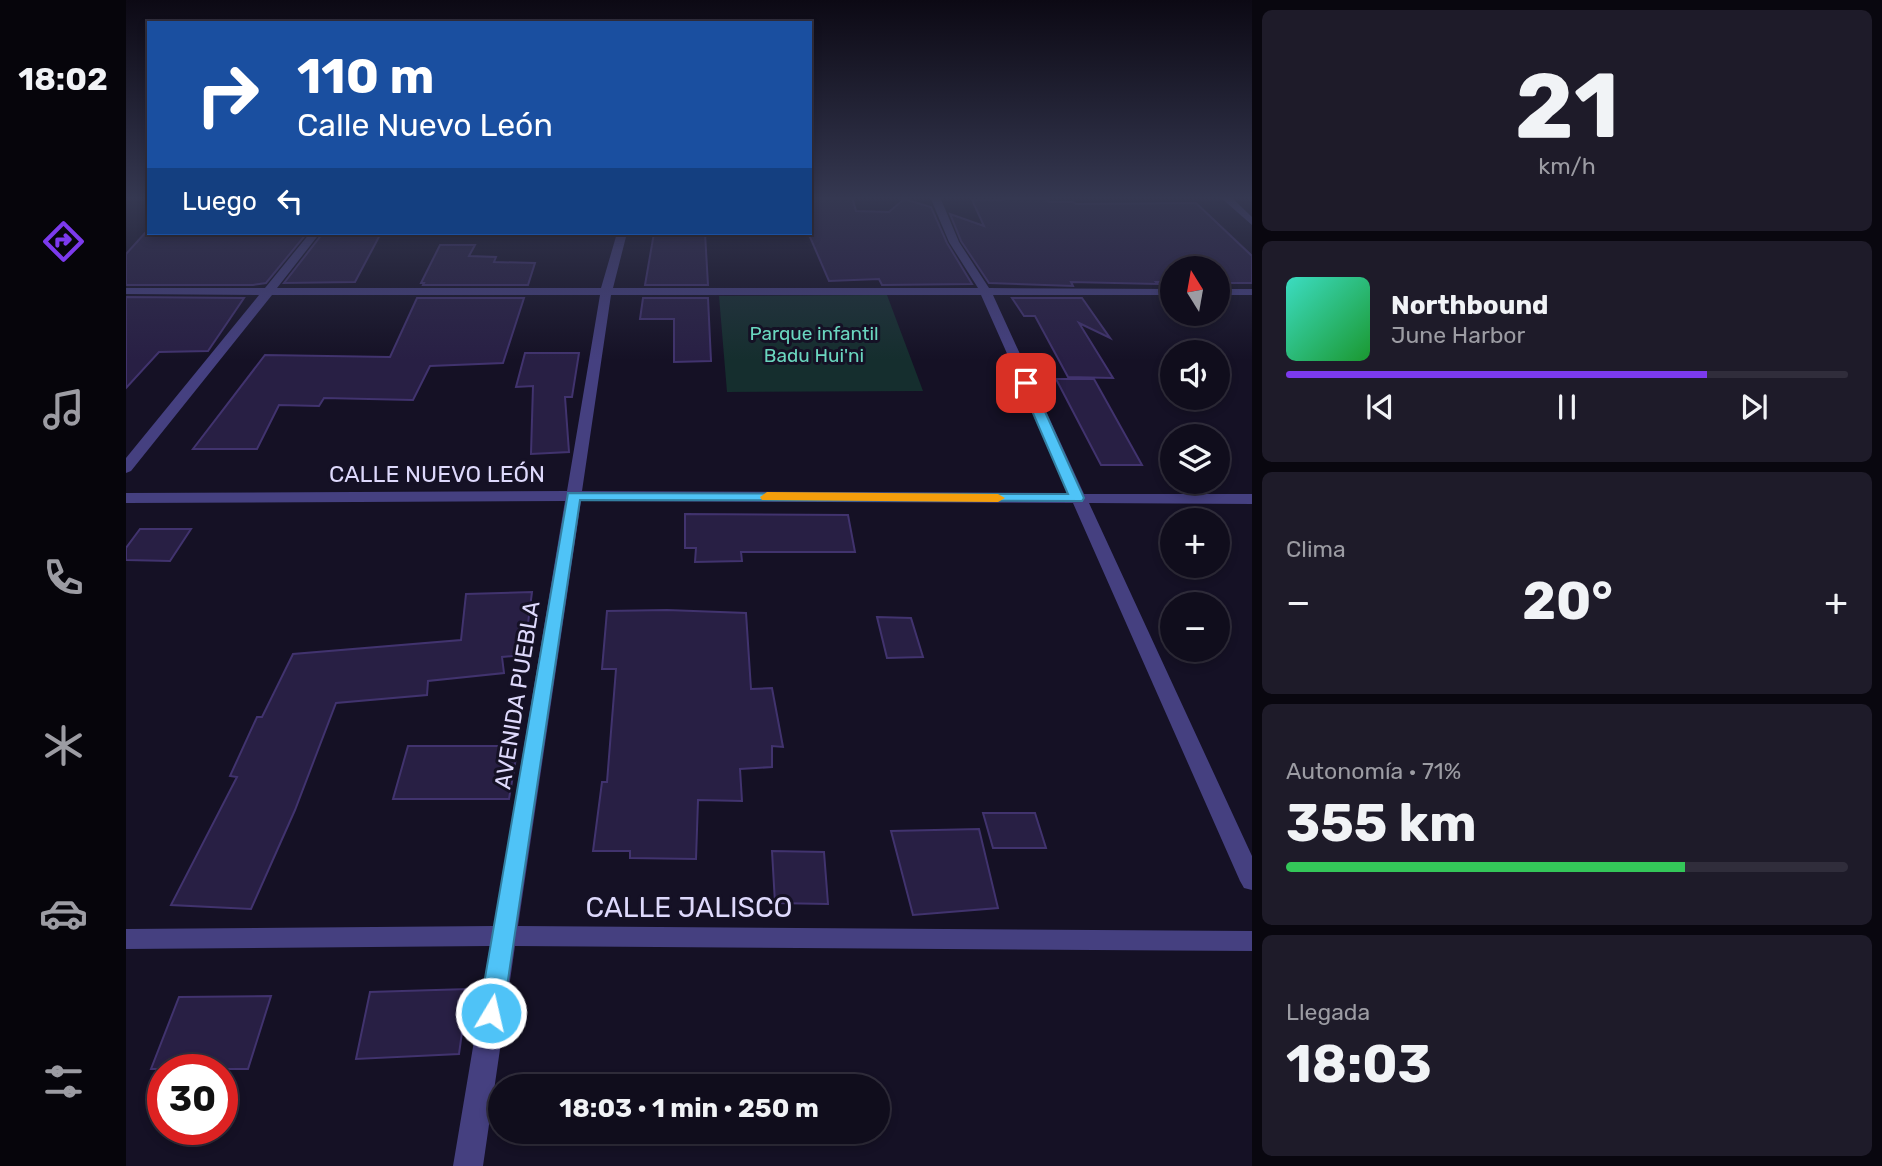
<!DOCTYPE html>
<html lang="es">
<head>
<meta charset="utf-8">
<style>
  :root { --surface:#100d1c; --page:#1e1b29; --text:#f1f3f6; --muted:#9c9ca3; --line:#302d3b; --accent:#7c3aed }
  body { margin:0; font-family:Rubik,sans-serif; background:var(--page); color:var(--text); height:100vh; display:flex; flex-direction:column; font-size:26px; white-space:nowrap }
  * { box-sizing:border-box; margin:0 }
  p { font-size:23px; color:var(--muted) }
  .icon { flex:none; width:38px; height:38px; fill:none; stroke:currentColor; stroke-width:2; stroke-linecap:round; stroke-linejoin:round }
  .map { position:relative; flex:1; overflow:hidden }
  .sheet { display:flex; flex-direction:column; gap:10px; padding:10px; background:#09070f; width:630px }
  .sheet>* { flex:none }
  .hud { position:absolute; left:21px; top:21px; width:665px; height:214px; border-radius:0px; box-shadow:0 4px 10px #0003,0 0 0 2px var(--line); background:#1a4fa0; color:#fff; overflow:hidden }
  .needle { width:46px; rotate:349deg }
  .tools { position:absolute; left:1034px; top:256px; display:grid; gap:14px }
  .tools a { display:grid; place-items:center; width:70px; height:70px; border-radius:50%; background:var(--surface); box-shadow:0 4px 10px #0003,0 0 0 2px var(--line); font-size:35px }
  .speed { position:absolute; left:21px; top:1054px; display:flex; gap:14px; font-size:35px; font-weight:700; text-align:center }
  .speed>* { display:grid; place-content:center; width:91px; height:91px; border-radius:50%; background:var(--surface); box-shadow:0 4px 10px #0003,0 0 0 2px var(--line); line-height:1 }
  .speed .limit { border:10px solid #d22; background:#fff; color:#111 }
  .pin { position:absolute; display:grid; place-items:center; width:60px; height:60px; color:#fff; margin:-30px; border-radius:14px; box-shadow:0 4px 10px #0006 }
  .me { position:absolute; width:77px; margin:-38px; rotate:9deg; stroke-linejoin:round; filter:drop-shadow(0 0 5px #0008) }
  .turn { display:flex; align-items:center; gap:24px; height:147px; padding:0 35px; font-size:32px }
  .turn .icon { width:91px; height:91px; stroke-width:2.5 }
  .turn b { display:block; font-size:49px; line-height:60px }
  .then { display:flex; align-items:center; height:66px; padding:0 35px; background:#0003; gap:14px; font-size:26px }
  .big { font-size:52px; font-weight:700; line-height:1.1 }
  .sheet .widget { flex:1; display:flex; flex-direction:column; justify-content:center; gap:10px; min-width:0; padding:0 24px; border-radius:10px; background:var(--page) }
  .sheet .dial { align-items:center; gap:0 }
  .dial b { font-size:91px; line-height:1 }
  .song { display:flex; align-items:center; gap:21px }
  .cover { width:84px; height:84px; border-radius:10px; background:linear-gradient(135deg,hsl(170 70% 55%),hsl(130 70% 35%)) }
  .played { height:7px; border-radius:4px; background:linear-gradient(90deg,var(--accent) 75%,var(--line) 75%) }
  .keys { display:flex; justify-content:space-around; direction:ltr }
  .heat { display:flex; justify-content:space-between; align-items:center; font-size:38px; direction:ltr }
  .charge { height:10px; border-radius:5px; background:linear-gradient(90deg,#34c759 71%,var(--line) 0) }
  .trip { position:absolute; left:362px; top:1074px; width:402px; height:70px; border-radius:35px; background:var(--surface); box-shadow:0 4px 10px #0003,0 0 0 2px var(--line); font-weight:700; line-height:70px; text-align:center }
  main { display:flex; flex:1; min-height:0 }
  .dock { display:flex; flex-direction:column; width:126px; justify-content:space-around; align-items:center; background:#06050b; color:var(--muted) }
  .dock .icon { width:49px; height:49px }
  .dock .current { color:var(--accent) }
  .dock b { font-size:32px; color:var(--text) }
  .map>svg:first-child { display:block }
  .green { fill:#152e2e }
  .building { fill:#281f44; stroke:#41336e; stroke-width:2 }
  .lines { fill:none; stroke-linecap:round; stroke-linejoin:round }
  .street { fill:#454080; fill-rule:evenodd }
  .route { fill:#4fc3f7; stroke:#337fa1; stroke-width:2 }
  .slow { fill:#f59e0b }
  .labels { text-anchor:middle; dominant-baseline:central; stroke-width:6; stroke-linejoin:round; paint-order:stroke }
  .far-park-label { font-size:19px; fill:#6ad6bf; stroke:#151125 }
  .street-label { font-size:23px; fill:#ded9fc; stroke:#151125 }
  .near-street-label { font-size:28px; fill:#ded9fc; stroke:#151125 }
</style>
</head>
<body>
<main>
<nav class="dock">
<b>18:02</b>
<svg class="icon current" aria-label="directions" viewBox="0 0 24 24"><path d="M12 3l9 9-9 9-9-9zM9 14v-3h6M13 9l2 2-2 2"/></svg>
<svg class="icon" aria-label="music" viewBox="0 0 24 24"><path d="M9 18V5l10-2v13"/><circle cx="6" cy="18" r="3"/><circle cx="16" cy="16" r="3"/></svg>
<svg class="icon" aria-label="phone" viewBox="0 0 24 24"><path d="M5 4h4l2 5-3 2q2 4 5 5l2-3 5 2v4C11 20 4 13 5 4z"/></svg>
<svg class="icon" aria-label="climate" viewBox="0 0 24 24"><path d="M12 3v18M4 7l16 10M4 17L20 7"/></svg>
<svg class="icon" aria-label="car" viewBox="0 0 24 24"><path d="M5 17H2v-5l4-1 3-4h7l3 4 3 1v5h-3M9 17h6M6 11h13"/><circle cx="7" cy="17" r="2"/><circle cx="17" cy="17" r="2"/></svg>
<svg class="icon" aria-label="filters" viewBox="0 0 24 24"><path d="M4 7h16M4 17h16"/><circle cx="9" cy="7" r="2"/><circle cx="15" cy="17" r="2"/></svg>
</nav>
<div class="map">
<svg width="1126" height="1166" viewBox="0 0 1126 1166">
  <rect width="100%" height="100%" fill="#151125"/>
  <path class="green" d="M761 295 797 391 601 392 593 296Z"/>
  <g class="building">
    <path d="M684 197H726L730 211 763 212 778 199 805 207 821 243 846 284 756 285 753 279 703 281 684 237Z"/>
    <path d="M875 197H919L923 202H947L950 204 1070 203 1126 256V283H1092V268H1046V282H1030L1032 284 945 282 947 286 863 283 835 241 824 214 858 226 846 200H877Z"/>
    <path d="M19 233H181L140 283 127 285H0V254Z"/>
    <path d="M197 233H255L229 282 158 283Z"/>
    <path d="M528 233H579L582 285H519Z"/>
    <path d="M314 245H349L343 256 370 257 368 262 409 263 402 285H297L298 283H295Z"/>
    <path d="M0 297 118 298 82 351 33 352 0 388Z"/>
    <path d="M291 298H398L377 363 304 366 287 400 198 398 193 406 153 405 131 449H67L139 355 264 357Z"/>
    <path d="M517 298H582L585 361 548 362V319H514Z"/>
    <path d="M886 298H956L984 338 953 323 987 378 942 377 909 316H898Z"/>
    <path d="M399 353H453L446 397H439L443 452 405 454 407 386 390 387Z"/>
    <path d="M930 379H968L1016 465H975Z"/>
    <path d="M559 514 722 515 729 552H615L616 561 569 562 570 548H559Z"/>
    <path d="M14 529H65L44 561 0 560V548Z"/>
    <path d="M406 592 398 655 376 657 378 673 302 681 301 695 210 703 169 810 125 909 45 905 111 777 104 776 131 717H136L167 654 335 640 340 594Z"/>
    <path d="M541 610 620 613 625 689 646 688 657 747 646 746V767L614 769 616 801 572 800 570 859 504 858V851H467L476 782H481L490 669H476L481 611Z"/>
    <path d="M751 617 785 618 797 657 761 658Z"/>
    <path d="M282 746H392L383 799H267Z"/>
    <path d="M857 813H909L920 848H867Z"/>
    <path d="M853 829 872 908 787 915 765 831Z"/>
    <path d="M646 851 698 852 702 904 649 903Z"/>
    <path d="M342 989 333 1054 230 1059 244 992Z"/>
    <path d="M145 996 122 1069H25L53 997Z"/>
  </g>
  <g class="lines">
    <g class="street">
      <path d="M804 197H814L833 242 863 288 1046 289V295H867L958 494H1126V504L963 503 1126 856V890L1118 888 1114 881 947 503 455 501 392 926 1126 931V951L389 946 357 1166H327L364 946 0 949V929L368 926 439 501 0 503V493L441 491 474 295H146L5 471 0 473V458L133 295 0 294V288H139L184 233H194L151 288H475L491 233H501L487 288H852L823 242ZM485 295H855L943 493 456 491Z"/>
      <path d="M1094 197H1105L1126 217V225Z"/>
      <rect x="1092" y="289" width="34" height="6"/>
    </g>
  </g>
  <linearGradient id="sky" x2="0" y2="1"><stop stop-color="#0c0914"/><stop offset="0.55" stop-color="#353851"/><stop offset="1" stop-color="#353851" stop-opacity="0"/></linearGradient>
  <rect width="1126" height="360" fill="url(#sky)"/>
  <path class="route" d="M900 379 906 383 958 498 956 501 454 500 377 1013 374 1020 365 1023 357 1020 353 1013 442 493 942 494 894 383Z"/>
  <path class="slow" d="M641 492 872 494 879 498 872 502 636 500 634 497Z"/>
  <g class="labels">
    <g class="far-park-label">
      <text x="688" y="333">Parque infantil<tspan x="688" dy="22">Badu Hui'ni</tspan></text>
    </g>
    <g class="street-label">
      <text x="311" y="474">CALLE NUEVO LEÓN</text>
      <text transform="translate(391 695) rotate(-81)">AVENIDA PUEBLA</text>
    </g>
    <g class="near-street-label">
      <text x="563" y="907">CALLE JALISCO</text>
    </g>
  </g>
</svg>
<div class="tools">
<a><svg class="needle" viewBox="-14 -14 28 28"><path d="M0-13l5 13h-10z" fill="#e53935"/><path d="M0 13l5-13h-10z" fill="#9c9ca3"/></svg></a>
<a><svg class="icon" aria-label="sound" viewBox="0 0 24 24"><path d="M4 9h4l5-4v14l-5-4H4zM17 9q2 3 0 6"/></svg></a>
<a><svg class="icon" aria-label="layers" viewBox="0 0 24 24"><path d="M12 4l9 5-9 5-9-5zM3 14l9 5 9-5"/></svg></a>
<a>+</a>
<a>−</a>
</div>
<div class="speed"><div class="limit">30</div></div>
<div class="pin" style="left:900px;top:383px;background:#d93025"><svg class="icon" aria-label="arrive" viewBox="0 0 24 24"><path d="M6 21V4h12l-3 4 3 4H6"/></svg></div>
<svg class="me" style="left:365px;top:1013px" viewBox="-20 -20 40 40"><circle r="17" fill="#4fc3f7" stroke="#fff" stroke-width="3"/><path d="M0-11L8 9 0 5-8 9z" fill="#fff"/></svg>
<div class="trip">18:03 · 1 min · 250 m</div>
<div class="hud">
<div class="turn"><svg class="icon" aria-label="right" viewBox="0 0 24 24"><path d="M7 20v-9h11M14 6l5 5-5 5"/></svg><div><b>110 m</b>Calle Nuevo León</div></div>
<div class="then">Luego<svg class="icon" aria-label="left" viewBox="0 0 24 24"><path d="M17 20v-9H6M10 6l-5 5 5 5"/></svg></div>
</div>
</div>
<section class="sheet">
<div class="widget dial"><b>21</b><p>km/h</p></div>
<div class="widget">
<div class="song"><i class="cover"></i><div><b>Northbound</b><p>June Harbor</p></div></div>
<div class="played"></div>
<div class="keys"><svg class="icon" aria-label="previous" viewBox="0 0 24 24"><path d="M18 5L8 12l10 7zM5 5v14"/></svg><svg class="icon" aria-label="pause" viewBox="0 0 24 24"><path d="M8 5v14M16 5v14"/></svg><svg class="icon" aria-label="next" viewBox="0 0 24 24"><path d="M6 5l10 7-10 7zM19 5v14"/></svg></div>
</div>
<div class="widget"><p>Clima</p>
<div class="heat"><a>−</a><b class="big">20°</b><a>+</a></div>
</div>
<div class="widget"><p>Autonomía · 71%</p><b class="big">355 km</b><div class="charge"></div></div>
<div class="widget"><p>Llegada</p><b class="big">18:03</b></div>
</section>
</main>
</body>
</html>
